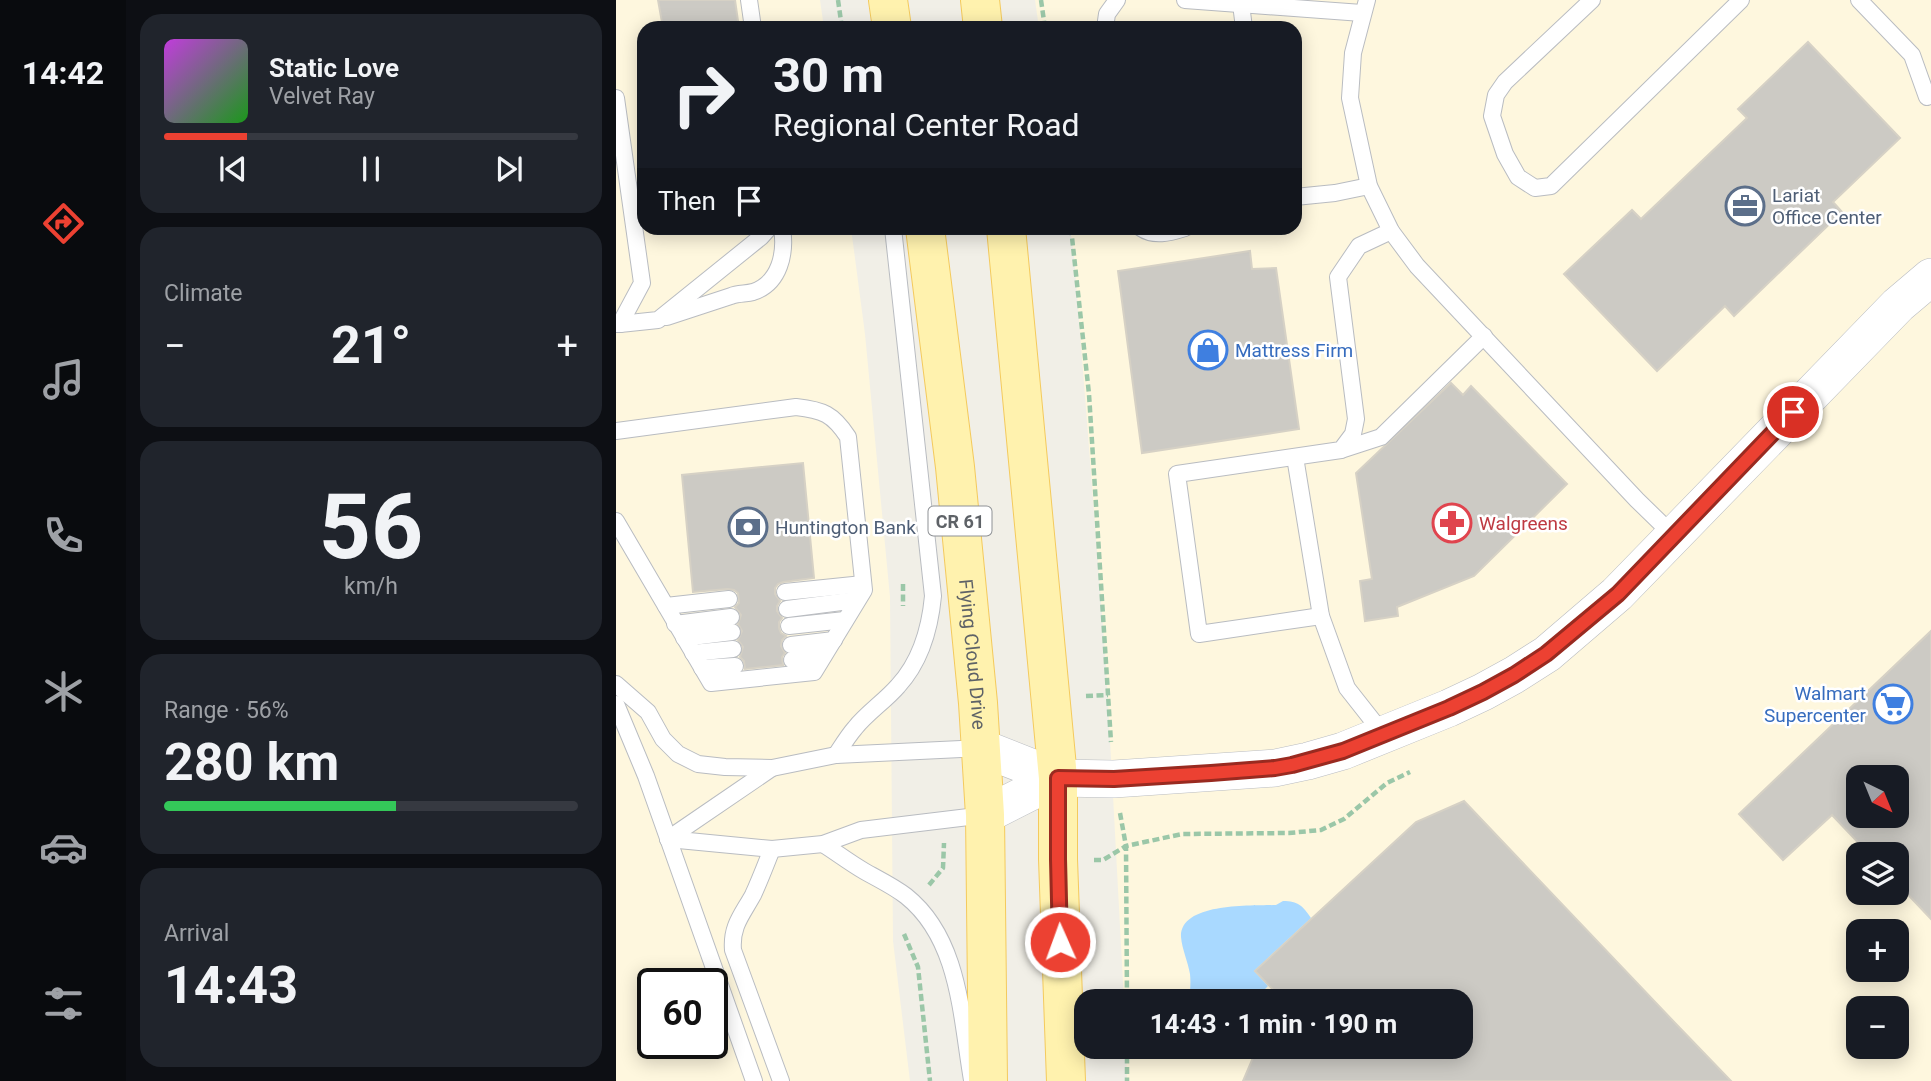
<!DOCTYPE html>
<html lang="en">
<head>
<meta charset="utf-8">
<style>
  :root { --surface:#171b24; --page:#20242c; --text:#f1f3f6; --muted:#9ea1a6; --line:#363941; --accent:#ec4132 }
  body { margin:0; font-family:Roboto,sans-serif; background:var(--page); color:var(--text); height:100vh; display:flex; flex-direction:column; font-size:26px; white-space:nowrap }
  * { box-sizing:border-box; margin:0 }
  p { font-size:23px; color:var(--muted) }
  .icon { flex:none; width:38px; height:38px; fill:none; stroke:currentColor; stroke-width:2; stroke-linecap:round; stroke-linejoin:round }
  .map { position:relative; flex:1; overflow:hidden }
  .side { display:flex; flex-direction:column; gap:14px; padding:14px; background:#0d0f14; width:490px }
  .side>* { flex:none }
  .top-card { position:absolute; left:21px; top:21px; width:665px; height:214px; border-radius:21px; box-shadow:0 4px 18px #0003; background:#171b24; color:var(--text); overflow:hidden }
  .needle { width:46px; rotate:137deg }
  .buttons { position:absolute; left:1230px; top:765px; display:grid; gap:14px }
  .buttons a { display:grid; place-items:center; width:63px; height:63px; border-radius:14px; background:var(--surface); box-shadow:0 4px 18px #0003; font-size:35px }
  .speed { position:absolute; left:21px; top:968px; display:flex; gap:14px; font-size:35px; font-weight:700; text-align:center }
  .speed>* { display:grid; place-content:center; width:91px; height:91px; border-radius:50%; background:var(--surface); box-shadow:0 4px 18px #0003; line-height:1 }
  .speed .limit { border:4px solid #111; border-radius:10px; background:#fff; color:#111 }
  .pin { position:absolute; display:grid; place-items:center; width:60px; height:60px; color:#fff; margin:-30px; border:4px solid #fff; border-radius:50%; box-shadow:0 2px 7px #0007 }
  .me { position:absolute; width:77px; margin:-38px; rotate:358deg; stroke-linejoin:round; filter:drop-shadow(0 0 5px #0008) }
  .turn { display:flex; align-items:center; gap:24px; height:147px; padding:0 21px; font-size:32px }
  .turn .icon { width:91px; height:91px; stroke-width:2.5 }
  .turn b { display:block; font-size:49px; line-height:60px }
  .then { display:flex; align-items:center; height:66px; padding:0 21px; background:#0003; gap:14px; font-size:26px }
  .big { font-size:52px; font-weight:700; line-height:1.1 }
  .side .card { flex:1; display:flex; flex-direction:column; justify-content:center; gap:10px; min-width:0; padding:0 24px; border-radius:21px; background:var(--page) }
  .side .dial { align-items:center; gap:0 }
  .dial b { font-size:91px; line-height:1 }
  .song { display:flex; align-items:center; gap:21px }
  .cover { width:84px; height:84px; border-radius:10px; background:linear-gradient(135deg,hsl(290 70% 55%),hsl(120 70% 35%)) }
  .played { height:7px; border-radius:4px; background:linear-gradient(90deg,var(--accent) 20%,var(--line) 20%) }
  .keys { display:flex; justify-content:space-around; direction:ltr }
  .heat { display:flex; justify-content:space-between; align-items:center; font-size:38px; direction:ltr }
  .charge { height:10px; border-radius:5px; background:linear-gradient(90deg,#34c759 56%,var(--line) 0) }
  .trip { position:absolute; left:458px; top:989px; width:399px; height:70px; border-radius:21px; background:var(--surface); box-shadow:0 4px 18px #0003; font-weight:700; line-height:70px; text-align:center }
  main { display:flex; flex:1; min-height:0 }
  .menu { display:flex; flex-direction:column; width:126px; justify-content:space-around; align-items:center; background:#090b0e; color:var(--muted) }
  .menu .icon { width:49px; height:49px }
  .menu .on { color:var(--accent) }
  .menu b { font-size:32px; color:var(--text) }
  .map>svg:first-child { display:block }
  .commercial { fill:#fef7de; fill-rule:evenodd }
  .water { fill:#a9d9ff }
  .building { fill:#cccac4; stroke:#d6d1c5; stroke-width:2; fill-rule:evenodd }
  .lines { fill:none; stroke-linecap:round; stroke-linejoin:round }
  .service-casing { stroke:#b9bcc1; stroke-width:18 }
  .tertiary-casing { stroke:#b9bcc1; stroke-width:38 }
  .primary-casing { stroke:#f4ca5d; stroke-width:40 }
  .path { stroke:#9bc7a8; stroke-width:4.5; stroke-dasharray:7 3.5; stroke-linecap:butt }
  .service { stroke:#fff; stroke-width:16 }
  .tertiary { stroke:#fff; stroke-width:37 }
  .primary { stroke:#fff2ae; stroke-width:38 }
  .route-casing { stroke:#992a20; stroke-width:18 }
  .route { stroke:#ec4132; stroke-width:12 }
  .labels { text-anchor:middle; dominant-baseline:central; stroke-width:5; stroke-linejoin:round; paint-order:stroke }
  .shield { fill:#fff; stroke:#8e9195; stroke-width:2 }
  .shield-label { font-size:18px; font-weight:bold; fill:#5e6267 }
  .service-label { font-size:19px; fill:#4e5e75; stroke:#fff; text-anchor:start }
  .shop-label { font-size:19px; fill:#366cbe; stroke:#fff; text-anchor:start }
  .health-label { font-size:19px; fill:#be3a42; stroke:#fff; text-anchor:start }
  .street-label { font-size:19px; fill:#5e6267; stroke:#fff }
</style>
</head>
<body>
<main>
<nav class="menu">
<b>14:42</b>
<svg class="icon on" aria-label="directions" viewBox="0 0 24 24"><path d="M12 3l9 9-9 9-9-9zM9 14v-3h6M13 9l2 2-2 2"/></svg>
<svg class="icon" aria-label="music" viewBox="0 0 24 24"><path d="M9 18V5l10-2v13"/><circle cx="6" cy="18" r="3"/><circle cx="16" cy="16" r="3"/></svg>
<svg class="icon" aria-label="phone" viewBox="0 0 24 24"><path d="M5 4h4l2 5-3 2q2 4 5 5l2-3 5 2v4C11 20 4 13 5 4z"/></svg>
<svg class="icon" aria-label="climate" viewBox="0 0 24 24"><path d="M12 3v18M4 7l16 10M4 17L20 7"/></svg>
<svg class="icon" aria-label="car" viewBox="0 0 24 24"><path d="M5 17H2v-5l4-1 3-4h7l3 4 3 1v5h-3M9 17h6M6 11h13"/><circle cx="7" cy="17" r="2"/><circle cx="17" cy="17" r="2"/></svg>
<svg class="icon" aria-label="filters" viewBox="0 0 24 24"><path d="M4 7h16M4 17h16"/><circle cx="9" cy="7" r="2"/><circle cx="15" cy="17" r="2"/></svg>
</nav>
<section class="side">
<div class="card">
<div class="song"><i class="cover"></i><div><b>Static Love</b><p>Velvet Ray</p></div></div>
<div class="played"></div>
<div class="keys"><svg class="icon" aria-label="previous" viewBox="0 0 24 24"><path d="M18 5L8 12l10 7zM5 5v14"/></svg><svg class="icon" aria-label="pause" viewBox="0 0 24 24"><path d="M8 5v14M16 5v14"/></svg><svg class="icon" aria-label="next" viewBox="0 0 24 24"><path d="M6 5l10 7-10 7zM19 5v14"/></svg></div>
</div>
<div class="card"><p>Climate</p>
<div class="heat"><a>−</a><b class="big">21°</b><a>+</a></div>
</div>
<div class="card dial"><b>56</b><p>km/h</p></div>
<div class="card"><p>Range · 56%</p><b class="big">280 km</b><div class="charge"></div></div>
<div class="card"><p>Arrival</p><b class="big">14:43</b></div>
</section>
<div class="map">
<svg width="1315" height="1081" viewBox="0 0 1315 1081">
  <rect width="100%" height="100%" fill="#f1efe7"/>
  <g class="commercial">
    <path d="M0 0H204L208 28H28V228H235L249 334 274 597 277 941 294 1081H0ZM37 984H96V1043H37Z"/>
    <path d="M419 0H1315V1081H511L510 1047 845 1046V1001H508L490 665 458 256 454 228H679V28H423ZM1242 777H1281V816H1242ZM1242 854H1281V892H1242ZM1242 931H1281V970H1242ZM1242 1008H1281V1046H1242Z"/>
  </g>
  <path class="water" d="M667 901C682 901 687 906 695 918L638 971 652 986 643 995 621 1001H573C574 992 575 983 574 974 572 962 566 949 565 937 564 902 637 906 660 905Z"/>
  <g class="building">
    <path d="M42 0H119L123 28H47Z"/>
    <path d="M1192 42 1284 138 1217 202 1226 212 1118 316 1109 306 1041 371 948 274 1016 210 1025 219 1131 118 1122 109Z"/>
    <path d="M634 251 636 269 660 268 683 429 526 453 502 271Z"/>
    <path d="M835 383 847 395 855 386 951 484 858 576 781 607 782 616 749 621 744 581 756 579 740 473Z"/>
    <path d="M187 463 198 578 167 582 162 584 159 588V594L164 601 161 606V611L166 618 163 622V628L165 633 170 636 166 640 165 646 169 653 166 657 167 665 129 669 128 661 124 657 127 647 122 640 126 631 122 624 125 615 119 607 123 603 122 593 118 590 112 589 77 592 66 475Z"/>
    <path d="M1315 631V919L1281 883V854H1253L1216 815 1167 860 1123 814ZM1242 777H1281V816H1242Z"/>
    <path d="M848 801 1061 1025 1115 1081H627L642 1046H845V1001H668L639 971 800 822Z"/>
  </g>
  <g class="lines">
    <defs>
      <g id="service">
        <path d="M133 0 137 28"/>
        <path d="M569 0 746 13"/>
        <path d="M751 0 737 53 734 98 753 186 775 231 801 266 1021 500 1058 536"/>
        <path d="M976 0 889 82 880 95 876 116 889 154 902 177 919 188 935 186 1125 0"/>
        <path d="M1243 0 1296 55 1311 97"/>
        <path d="M625 4 628 28"/>
        <path d="M489 28 491 14 501 0"/>
        <path d="M0 98 26 283 4 324H0"/>
        <path d="M679 197 719 193 753 186"/>
        <path d="M525 228C538 237 553 233 569 228"/>
        <path d="M51 317C72 310 94 303 115 296 122 293 130 294 137 292 164 283 170 253 166 228"/>
        <path d="M4 324 42 320 145 237 153 228"/>
        <path d="M0 431 180 407C207 410 217 414 232 437L248 590 198 672 95 683 0 521"/>
        <path d="M725 450 765 437 868 336"/>
        <path d="M679 457 705 616 731 688 768 735"/>
        <path d="M169 592 247 584"/>
        <path d="M50 606 113 599"/>
        <path d="M171 609 241 600"/>
        <path d="M705 616 583 634 561 474 725 450 737 434 740 419 722 277 743 246 775 231"/>
        <path d="M59 624 115 617"/>
        <path d="M173 626 229 620"/>
        <path d="M68 638 116 632"/>
        <path d="M175 645 218 640"/>
        <path d="M77 653 117 649"/>
        <path d="M176 660 208 655"/>
        <path d="M86 668 119 666"/>
        <path d="M0 684 32 712 47 739 62 754 82 764 109 767 156 768 220 755 366 748"/>
        <path d="M0 704 30 776 138 1081"/>
        <path d="M220 755C226 746 232 736 239 728 251 713 269 701 282 686 304 662 314 628 317 596L277 228"/>
        <path d="M52 839 156 849 207 844 245 830 369 815"/>
        <path d="M52 839 156 768"/>
        <path d="M207 844C221 853 234 863 248 871 262 879 277 886 290 896 344 939 345 1017 356 1080"/>
        <path d="M156 849C150 864 144 880 137 895 126 915 115 926 117 950L165 1081"/>
      </g>
      <g id="tertiary">
        <path d="M366 748 442 778 498 779 659 768 692 761 727 751 833 708 867 692 898 675 931 654 1001 594 1282 305 1315 277"/>
        <path d="M369 815 442 778"/>
      </g>
      <g id="primary">
        <path d="M272 0 276 28"/>
        <path d="M364 0 367 28"/>
        <path id="s1" d="M309 228 339 467 362 703 369 815 372 1081"/>
        <path d="M390 228 442 778V859L450 1081"/>
      </g>
    </defs>
    <use href="#service" class="service-casing"/>
    <use href="#tertiary" class="tertiary-casing"/>
    <use href="#primary" class="primary-casing"/>
    <g class="path">
      <path d="M222 0 226 28"/>
      <path d="M425 0 429 28"/>
      <path d="M455 228 473 394 495 742"/>
      <path d="M287 584V606"/>
      <path d="M470 696 492 695"/>
      <path d="M504 813 510 846 511 1001"/>
      <path d="M478 860H487L510 846 566 834 673 833 705 830 728 819 771 783 794 772"/>
      <path d="M313 885 327 868 328 843"/>
      <path d="M288 934 302 967 314 1081"/>
      <path d="M511 1046V1081"/>
    </g>
    <use href="#service" class="service"/>
    <use href="#tertiary" class="tertiary"/>
    <use href="#primary" class="primary"/>
  </g>
  <g class="lines">
    <defs>
      <path id="route" d="M444 942 442 859V778L498 779 595 773 659 768 676 765 727 751 833 708 867 692 898 675 930 654 1002 594 1177 412"/>
    </defs>
    <use href="#route" class="route-casing"/>
    <use href="#route" class="route"/>
  </g>
  <defs>
    <symbol id="office-ring" viewBox="-11 -11 22 22"><circle r="9.5" fill="#fff" stroke="#5c6f8a" stroke-width="1.5"/><path d="M-6-3h4V-5.5h4V-3h4V5H-6ZM-1-4.5V-3h2v-1.5ZM-6 0V1H6V0Z" fill="#5c6f8a"/></symbol>
    <symbol id="shop-ring" viewBox="-11 -11 22 22"><circle r="9.5" fill="#fff" stroke="#3f7fe0" stroke-width="1.5"/><path d="M-5-2.5h2.3a2.7 3.5 0 0 1 5.4 0H5L5.5 6h-11ZM-1.5-2.5h3a1.5 2.3 0 0 0-3 0Z" fill="#3f7fe0"/></symbol>
    <symbol id="pharmacy-ring" viewBox="-11 -11 22 22"><circle r="9.5" fill="#fff" stroke="#e0444e" stroke-width="1.5"/><path d="M-2-6h4v4h4v4h-4v4h-4v-4h-4v-4h4Z" fill="#e0444e"/></symbol>
    <symbol id="bank-ring" viewBox="-11 -11 22 22"><circle r="9.5" fill="#fff" stroke="#5c6f8a" stroke-width="1.5"/><path d="M-6-4H6V4H-6ZM0-2.3a2.3 2.3 0 1 0 0 4.6a2.3 2.3 0 1 0 0-4.6Z" fill="#5c6f8a"/></symbol>
    <symbol id="supermarket-ring" viewBox="-11 -11 22 22"><circle r="9.5" fill="#fff" stroke="#3f7fe0" stroke-width="1.5"/><path d="M-6-5.5h2.5l.6 2H6L4.5 2H-2.5L-4.4-4H-6ZM-1.5 3.2a1.3 1.3 0 1 0 .1 0ZM3 3.2a1.3 1.3 0 1 0 .1 0Z" fill="#3f7fe0"/></symbol>
  </defs>
  <g fill-rule="evenodd">
    <use href="#office-ring" x="1107" y="184" width="44" height="44"/>
    <use href="#shop-ring" x="570" y="328" width="44" height="44"/>
    <use href="#pharmacy-ring" x="814" y="501" width="44" height="44"/>
    <use href="#bank-ring" x="110" y="505" width="44" height="44"/>
    <use href="#supermarket-ring" x="1255" y="682" width="44" height="44"/>
  </g>
  <g class="labels">
    <rect class="shield" x="312.5" y="506.5" width="63" height="29" rx="5"/>
    <g class="shield-label">
      <text x="344" y="521">CR 61</text>
    </g>
    <g class="service-label">
      <text x="1156" y="195">Lariat<tspan x="1156" dy="22">Office Center</tspan></text>
      <text x="159" y="527">Huntington Bank</text>
    </g>
    <g class="shop-label">
      <text x="619" y="350">Mattress Firm</text>
      <text x="1250" y="693" text-anchor="end">Walmart<tspan x="1250" dy="22">Supercenter</tspan></text>
    </g>
    <g class="health-label">
      <text x="863" y="523">Walgreens</text>
    </g>
    <g class="street-label">
      <text stroke="none"><textPath href="#s1" startOffset="429">Flying Cloud Drive</textPath></text>
    </g>
  </g>
</svg>
<div class="buttons">
<a><svg class="needle" viewBox="-14 -14 28 28"><path d="M0-13l5 13h-10z" fill="#e53935"/><path d="M0 13l5-13h-10z" fill="#9ea1a6"/></svg></a>
<a><svg class="icon" aria-label="layers" viewBox="0 0 24 24"><path d="M12 4l9 5-9 5-9-5zM3 14l9 5 9-5"/></svg></a>
<a>+</a>
<a>−</a>
</div>
<div class="speed"><div class="limit">60</div></div>
<div class="pin" style="left:1177px;top:412px;background:#d93025"><svg class="icon" aria-label="arrive" viewBox="0 0 24 24"><path d="M6 21V4h12l-3 4 3 4H6"/></svg></div>
<svg class="me" style="left:444px;top:942px" viewBox="-20 -20 40 40"><circle r="17" fill="#ec4132" stroke="#fff" stroke-width="3"/><path d="M0-11L8 9 0 5-8 9z" fill="#fff"/></svg>
<div class="trip">14:43 · 1 min · 190 m</div>
<div class="top-card">
<div class="turn"><svg class="icon" aria-label="right" viewBox="0 0 24 24"><path d="M7 20v-9h11M14 6l5 5-5 5"/></svg><div><b>30 m</b>Regional Center Road</div></div>
<div class="then">Then<svg class="icon" aria-label="arrive" viewBox="0 0 24 24"><path d="M6 21V4h12l-3 4 3 4H6"/></svg></div>
</div>
</div>
</main>
</body>
</html>
